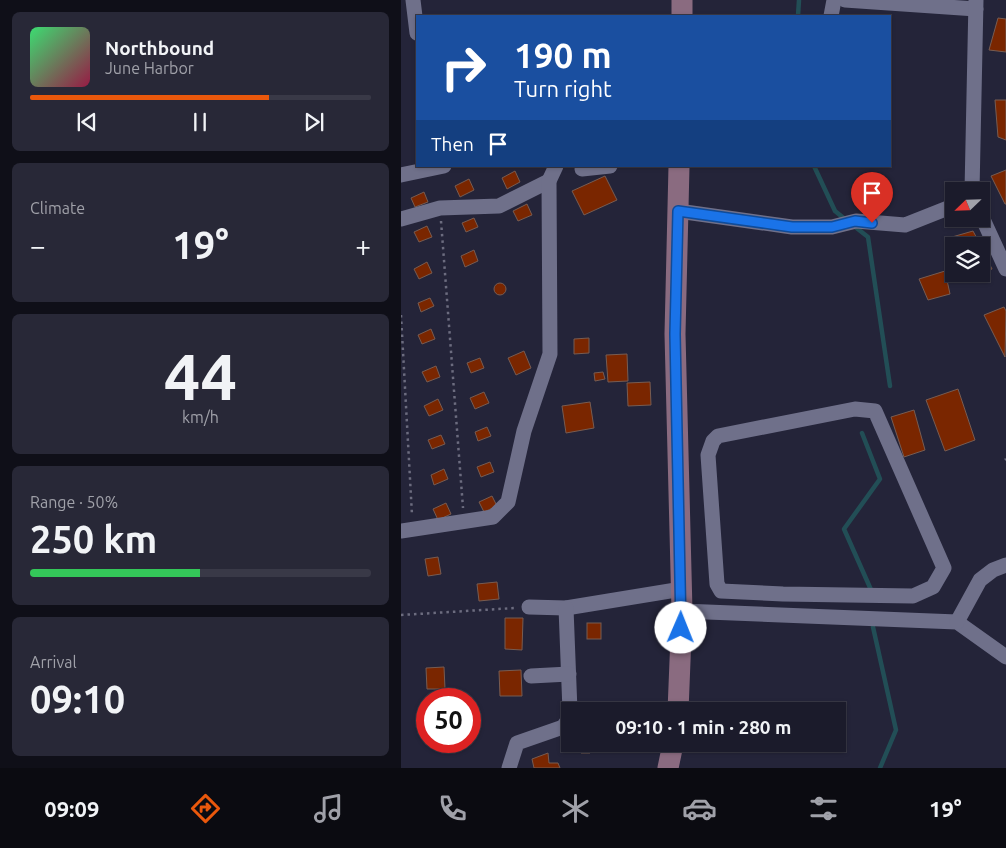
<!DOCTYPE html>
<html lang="en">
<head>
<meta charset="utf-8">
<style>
  :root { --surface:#1b1b2b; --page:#282837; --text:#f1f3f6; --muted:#a0a1a9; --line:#393947; --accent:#ea580c }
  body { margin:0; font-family:Ubuntu,sans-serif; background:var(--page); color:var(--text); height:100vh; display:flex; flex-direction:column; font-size:19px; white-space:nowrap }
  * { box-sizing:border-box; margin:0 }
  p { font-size:16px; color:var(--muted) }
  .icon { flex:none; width:28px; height:28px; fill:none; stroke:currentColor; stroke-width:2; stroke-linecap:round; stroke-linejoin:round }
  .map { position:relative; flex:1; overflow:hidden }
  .details { display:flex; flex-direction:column; gap:12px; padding:12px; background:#0f0f18; width:401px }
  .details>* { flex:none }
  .guide { position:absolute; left:15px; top:15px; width:475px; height:152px; border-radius:0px; box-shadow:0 1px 4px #0004,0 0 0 1px var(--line); background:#1a4fa0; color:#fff; overflow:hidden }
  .needle { width:32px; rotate:247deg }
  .tools { position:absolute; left:544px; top:182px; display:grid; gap:10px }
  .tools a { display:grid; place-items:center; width:45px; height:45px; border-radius:0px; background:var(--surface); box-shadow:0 1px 4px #0004,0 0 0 1px var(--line); font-size:25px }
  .speed { position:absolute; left:15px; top:688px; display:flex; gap:10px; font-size:25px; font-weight:700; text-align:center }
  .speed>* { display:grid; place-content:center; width:65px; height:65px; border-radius:50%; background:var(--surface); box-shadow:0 1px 4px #0004,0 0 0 1px var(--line); line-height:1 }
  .speed .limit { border:8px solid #d22; background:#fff; color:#111 }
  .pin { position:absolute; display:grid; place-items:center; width:42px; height:42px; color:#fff; margin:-51px -21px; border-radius:50% 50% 50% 0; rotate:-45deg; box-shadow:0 0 5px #0007 }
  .pin .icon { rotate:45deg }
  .me { position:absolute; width:55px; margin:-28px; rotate:1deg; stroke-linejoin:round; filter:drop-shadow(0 0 4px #0008) }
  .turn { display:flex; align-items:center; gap:18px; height:105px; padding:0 15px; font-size:22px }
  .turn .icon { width:65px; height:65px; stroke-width:2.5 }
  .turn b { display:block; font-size:35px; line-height:42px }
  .then { display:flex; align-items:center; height:48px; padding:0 15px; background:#0003; gap:10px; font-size:19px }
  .big { font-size:38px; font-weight:700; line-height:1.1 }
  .details .card { flex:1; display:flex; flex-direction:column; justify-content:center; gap:8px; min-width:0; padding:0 18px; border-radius:8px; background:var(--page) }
  .details .dial { align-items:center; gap:0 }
  .dial b { font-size:65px; line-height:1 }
  .song { display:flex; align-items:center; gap:15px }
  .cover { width:60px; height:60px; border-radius:8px; background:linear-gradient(135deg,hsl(140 70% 55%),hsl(340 70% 35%)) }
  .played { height:5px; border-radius:2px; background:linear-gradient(90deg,var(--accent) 70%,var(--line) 70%) }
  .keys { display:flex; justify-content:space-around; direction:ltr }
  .heat { display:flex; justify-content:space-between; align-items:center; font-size:28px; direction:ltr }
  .charge { height:8px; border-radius:4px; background:linear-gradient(90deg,#34c759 50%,var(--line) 0) }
  .trip { position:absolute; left:160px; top:702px; width:285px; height:50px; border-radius:0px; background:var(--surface); box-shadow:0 1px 4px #0004,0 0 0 1px var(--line); font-weight:700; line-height:50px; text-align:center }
  .tab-bar { display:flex; height:80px; justify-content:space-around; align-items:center; background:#0b0b11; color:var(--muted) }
  .tab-bar .icon { width:35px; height:35px }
  .tab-bar .selected { color:var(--accent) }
  .tab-bar b { font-size:22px; color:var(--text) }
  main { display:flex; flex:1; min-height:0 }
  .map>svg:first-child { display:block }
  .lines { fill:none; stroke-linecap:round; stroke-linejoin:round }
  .stream { stroke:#224e56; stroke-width:4.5 }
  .building { fill:#7a2600; stroke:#775c52 }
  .path { stroke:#6c6c7f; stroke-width:2.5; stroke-dasharray:2.5 4; stroke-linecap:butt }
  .street { stroke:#6f708a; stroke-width:15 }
  .secondary { stroke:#8a6b80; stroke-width:21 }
  .route-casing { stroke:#114b97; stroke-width:12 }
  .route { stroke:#1a73e8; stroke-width:9 }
</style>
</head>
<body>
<main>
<section class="details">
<div class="card">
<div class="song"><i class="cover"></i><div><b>Northbound</b><p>June Harbor</p></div></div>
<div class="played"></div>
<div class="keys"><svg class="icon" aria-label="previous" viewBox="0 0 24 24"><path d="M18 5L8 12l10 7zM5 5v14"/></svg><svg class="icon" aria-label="pause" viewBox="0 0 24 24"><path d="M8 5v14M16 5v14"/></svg><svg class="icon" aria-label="next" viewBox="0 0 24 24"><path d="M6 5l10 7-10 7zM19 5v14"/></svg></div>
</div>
<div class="card"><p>Climate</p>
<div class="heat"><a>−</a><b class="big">19°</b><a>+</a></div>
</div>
<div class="card dial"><b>44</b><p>km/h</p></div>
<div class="card"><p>Range · 50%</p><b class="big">250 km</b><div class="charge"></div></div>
<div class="card"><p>Arrival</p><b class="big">09:10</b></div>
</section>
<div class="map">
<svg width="605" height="768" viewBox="0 0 605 768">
  <rect width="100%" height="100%" fill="#242439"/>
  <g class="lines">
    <g class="stream">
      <path d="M397 16 398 0"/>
      <path d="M413 166 434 211 445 220"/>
      <path d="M453 226 467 237 489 386"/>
      <path d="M461 433 479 479 443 529 471 592"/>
      <path d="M472 627 495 730 479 768"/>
    </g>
  </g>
  <g class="building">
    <path d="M597 18 605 19V52L588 50Z"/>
    <path d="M594 100H605V140L597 137Z"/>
    <path d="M605 170V204H604L590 176Z"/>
    <path d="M114 171 119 182 106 189 101 178Z"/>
    <path d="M204 176 216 200 183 215 171 191Z"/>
    <path d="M68 179 73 190 59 197 54 186Z"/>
    <path d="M23 192 27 202 14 207 10 198Z"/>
    <path d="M126 204 131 215 117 221 112 211Z"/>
    <path d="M73 218 77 227 65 232 61 223Z"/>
    <path d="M26 226 31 237 18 242 13 232Z"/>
    <path d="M572 231 580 246H556L551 237Z"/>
    <path d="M580 247 591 269 580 273Z"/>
    <path d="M73 250 77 261 64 267 60 256Z"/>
    <path d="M26 262 31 273 18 279 13 269Z"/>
    <path d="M544 271 549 294 527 300 518 279Z"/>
    <circle cx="99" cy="289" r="6"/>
    <path d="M29 298 33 306 20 312 17 303Z"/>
    <path d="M603 307 605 311 604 357 583 315Z"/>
    <path d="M30 329 34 339 21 344 17 335Z"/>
    <path d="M188 338V353L173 354V339Z"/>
    <path d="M123 351 130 368 115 375 107 358Z"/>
    <path d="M226 354 227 381 207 382 205 355Z"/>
    <path d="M79 358 83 368 70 373 66 363Z"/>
    <path d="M35 366 39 377 26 382 21 372Z"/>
    <path d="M202 372 204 379 194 381 193 373Z"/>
    <path d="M249 382 250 405 227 406 226 383Z"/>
    <path d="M557 389 574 440 544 451 525 400Z"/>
    <path d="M83 392 88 403 74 409 69 398Z"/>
    <path d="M37 399 42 410 28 416 23 406Z"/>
    <path d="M189 402 193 428 165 433 161 406Z"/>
    <path d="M513 410 524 450 503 457 490 417Z"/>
    <path d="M86 427 90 436 77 441 74 432Z"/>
    <path d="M40 435 44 444 31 449 27 440Z"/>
    <path d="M89 462 93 472 80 477 76 467Z"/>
    <path d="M43 469 47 479 33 485 30 475Z"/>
    <path d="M91 496 96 506 83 512 78 502Z"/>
    <path d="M45 503 50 514 37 520 32 509Z"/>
    <path d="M37 557 40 574 27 576 24 559Z"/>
    <path d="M96 582 98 599 78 601 76 584Z"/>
    <path d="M104 618H122L121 650 104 649Z"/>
    <rect x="186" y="623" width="14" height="16"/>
    <path d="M43 667 44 689H26L25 668Z"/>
    <path d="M120 670 121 696H99L98 671Z"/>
    <path d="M217 702H231L232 711H217Z"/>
    <path d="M181 744H189V753H180Z"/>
    <path d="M147 753 148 763H157L159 768H133L131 759Z"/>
  </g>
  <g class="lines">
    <g class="path">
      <path d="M40 221 62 508"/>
      <path d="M0 315 11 515"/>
      <path d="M604 460 605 459"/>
      <path d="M0 615 114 608"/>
    </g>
    <g class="street">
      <path d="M12 0 16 33"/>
      <path d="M444 0 575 9"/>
      <path d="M430 16 433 0"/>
      <path d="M181 169 209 166"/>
      <path d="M0 175 43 166"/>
      <path d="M571 191 575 0"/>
      <path d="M277 211 391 227H431L455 221 504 225 552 206"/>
      <path d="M580 215 605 269"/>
      <path d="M0 219 39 208 98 206 148 181"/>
      <path d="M454 409 474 411 543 568 532 587 512 596 382 594 320 591 316 584 307 455 312 441 317 436Z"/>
      <path d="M0 531 92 517 107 502 123 431 149 354 148 181 155 166"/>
      <path d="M128 607 165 608 281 589"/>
      <path d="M165 608 169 711"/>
      <path d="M281 611 556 622 605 657"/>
      <path d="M556 622 579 580 592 570 605 565"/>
      <path d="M130 676 168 674"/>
      <path d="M108 768 116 743 162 727 169 717"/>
    </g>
    <g class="secondary">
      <path d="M281 16V0"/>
      <path d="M277 711 281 611 274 334 278 166"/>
      <path d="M267 768 272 744"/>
    </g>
  </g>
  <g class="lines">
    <defs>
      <path id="route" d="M280 628 274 334 277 211 391 227H431L454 221 471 223"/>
    </defs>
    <use href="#route" class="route-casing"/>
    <use href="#route" class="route"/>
  </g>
</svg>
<div class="tools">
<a><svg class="needle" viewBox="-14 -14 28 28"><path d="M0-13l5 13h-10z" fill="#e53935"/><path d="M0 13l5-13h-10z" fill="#a0a1a9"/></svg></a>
<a><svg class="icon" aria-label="layers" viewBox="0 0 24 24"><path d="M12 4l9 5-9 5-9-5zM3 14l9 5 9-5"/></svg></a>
</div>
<div class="speed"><div class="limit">50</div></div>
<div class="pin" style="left:471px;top:223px;background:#d93025"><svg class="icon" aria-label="arrive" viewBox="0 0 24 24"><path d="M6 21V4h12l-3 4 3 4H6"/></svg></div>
<svg class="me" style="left:280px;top:628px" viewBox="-20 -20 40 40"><circle r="19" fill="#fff"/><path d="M0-13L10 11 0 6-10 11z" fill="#1a73e8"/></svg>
<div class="trip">09:10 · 1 min · 280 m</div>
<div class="guide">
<div class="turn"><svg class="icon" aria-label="right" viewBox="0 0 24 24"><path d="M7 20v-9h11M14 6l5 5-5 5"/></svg><div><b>190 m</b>Turn right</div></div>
<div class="then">Then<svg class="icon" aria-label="arrive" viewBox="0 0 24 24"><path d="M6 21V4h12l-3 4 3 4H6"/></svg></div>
</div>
</div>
</main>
<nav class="tab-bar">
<b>09:09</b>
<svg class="icon selected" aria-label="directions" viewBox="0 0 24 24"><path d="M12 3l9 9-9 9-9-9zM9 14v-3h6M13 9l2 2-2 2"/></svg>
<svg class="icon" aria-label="music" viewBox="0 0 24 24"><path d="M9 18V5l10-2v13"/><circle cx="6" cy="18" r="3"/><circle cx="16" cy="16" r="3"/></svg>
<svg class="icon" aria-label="phone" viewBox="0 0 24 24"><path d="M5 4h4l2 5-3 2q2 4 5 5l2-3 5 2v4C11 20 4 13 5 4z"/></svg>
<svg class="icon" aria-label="climate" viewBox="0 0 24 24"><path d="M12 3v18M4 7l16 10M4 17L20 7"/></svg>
<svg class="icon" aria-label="car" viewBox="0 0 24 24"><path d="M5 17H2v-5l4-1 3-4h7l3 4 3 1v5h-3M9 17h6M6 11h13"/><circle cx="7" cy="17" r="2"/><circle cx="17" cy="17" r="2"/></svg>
<svg class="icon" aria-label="filters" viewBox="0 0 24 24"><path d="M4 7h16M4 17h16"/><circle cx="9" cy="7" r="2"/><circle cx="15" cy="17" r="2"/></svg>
<b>19°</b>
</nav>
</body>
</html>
